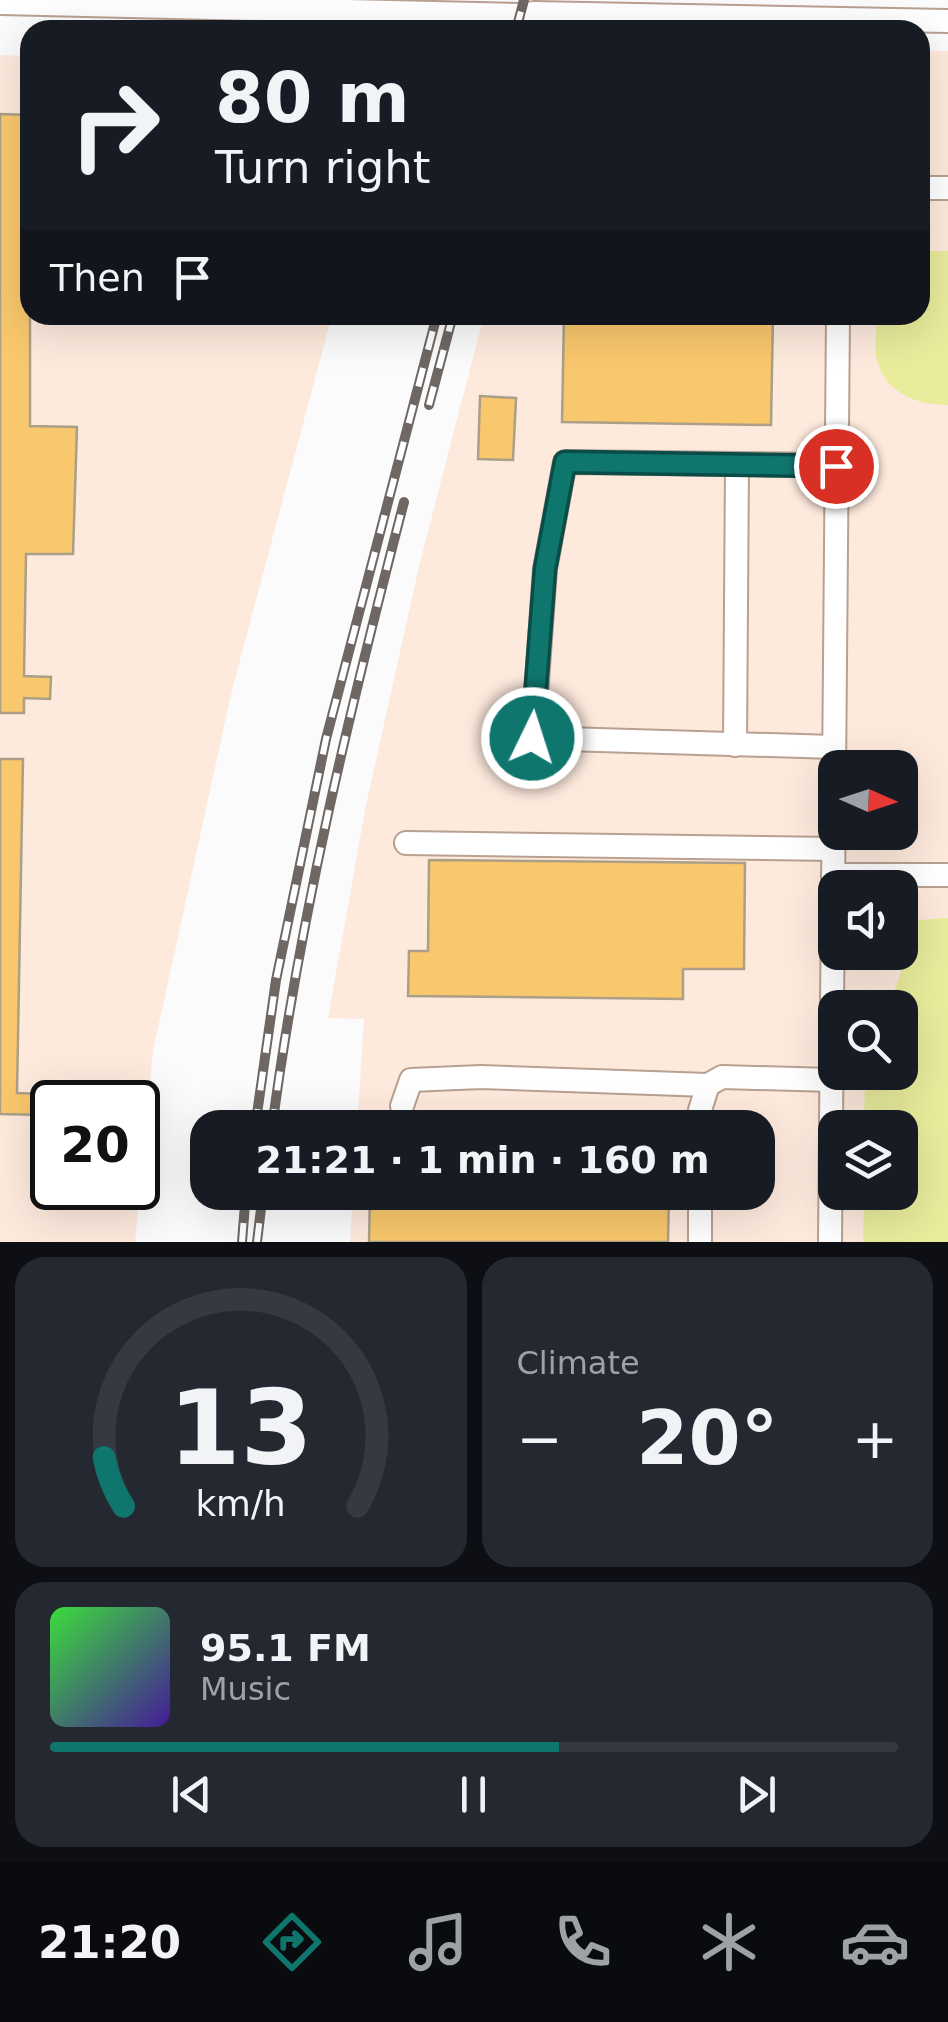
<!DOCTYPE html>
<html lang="en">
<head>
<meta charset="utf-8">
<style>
  :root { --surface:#171b24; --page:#242831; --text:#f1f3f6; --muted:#9ea1a6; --line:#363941; --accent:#0f766e }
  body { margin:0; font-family:"DejaVu Sans",sans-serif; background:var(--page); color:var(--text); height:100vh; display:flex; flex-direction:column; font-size:38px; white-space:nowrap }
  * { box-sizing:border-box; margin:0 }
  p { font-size:32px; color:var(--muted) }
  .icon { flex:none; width:55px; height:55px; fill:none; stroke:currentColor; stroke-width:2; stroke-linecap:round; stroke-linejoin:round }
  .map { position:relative; height:1242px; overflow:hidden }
  .sheet { display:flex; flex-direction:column; gap:15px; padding:15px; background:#0d0f14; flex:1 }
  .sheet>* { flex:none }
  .banner { position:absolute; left:20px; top:20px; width:910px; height:305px; border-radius:30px; box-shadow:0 10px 40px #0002; background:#171b24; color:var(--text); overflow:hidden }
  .needle { width:65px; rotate:93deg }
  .buttons { position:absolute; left:818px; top:750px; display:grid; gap:20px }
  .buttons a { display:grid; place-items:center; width:100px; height:100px; border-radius:20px; background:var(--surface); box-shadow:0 10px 40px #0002; font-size:50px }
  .speed { position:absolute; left:30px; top:1080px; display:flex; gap:20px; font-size:50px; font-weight:700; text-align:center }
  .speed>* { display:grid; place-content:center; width:130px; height:130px; border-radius:50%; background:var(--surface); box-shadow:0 10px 40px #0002; line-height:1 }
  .speed .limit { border:5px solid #111; border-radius:15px; background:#fff; color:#111 }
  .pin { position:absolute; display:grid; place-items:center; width:85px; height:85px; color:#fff; margin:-42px; border:5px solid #fff; border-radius:50%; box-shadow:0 2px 10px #0007 }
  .me { position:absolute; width:110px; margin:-55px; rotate:4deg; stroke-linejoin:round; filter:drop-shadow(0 0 8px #0008) }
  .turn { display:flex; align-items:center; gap:35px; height:210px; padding:0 30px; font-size:45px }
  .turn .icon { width:130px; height:130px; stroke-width:2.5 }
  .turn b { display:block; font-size:70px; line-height:85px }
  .then { display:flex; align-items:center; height:95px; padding:0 30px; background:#0003; gap:20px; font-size:38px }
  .big { font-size:75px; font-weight:700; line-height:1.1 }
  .sheet .card { flex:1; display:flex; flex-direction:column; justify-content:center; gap:15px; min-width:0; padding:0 35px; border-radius:30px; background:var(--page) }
  .sheet .dial { align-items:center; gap:0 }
  .dial svg { height:260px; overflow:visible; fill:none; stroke:var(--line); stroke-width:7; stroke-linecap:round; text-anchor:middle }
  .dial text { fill:var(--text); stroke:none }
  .song { display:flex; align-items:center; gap:30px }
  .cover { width:120px; height:120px; border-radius:15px; background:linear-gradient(135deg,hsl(120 70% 55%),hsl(260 70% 35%)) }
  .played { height:10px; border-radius:5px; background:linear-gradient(90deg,var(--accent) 60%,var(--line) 60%) }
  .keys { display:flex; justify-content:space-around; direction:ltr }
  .heat { display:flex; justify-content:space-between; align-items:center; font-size:55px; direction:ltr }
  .sheet .tiles { flex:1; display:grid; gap:15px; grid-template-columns:1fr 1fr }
  .card:last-child { grid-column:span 2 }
  .trip { position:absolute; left:190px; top:1110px; width:585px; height:100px; border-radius:30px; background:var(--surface); box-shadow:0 10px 40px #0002; font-weight:700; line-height:100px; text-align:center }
  .dock { display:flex; height:160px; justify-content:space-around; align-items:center; background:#090b0e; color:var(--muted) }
  .dock .icon { width:70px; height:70px }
  .dock .selected { color:var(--accent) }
  .dock b { font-size:45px; color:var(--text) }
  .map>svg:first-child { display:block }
  .built { fill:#feeadd; fill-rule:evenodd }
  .green { fill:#e9ec9b }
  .building { fill:#f9c86d; stroke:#ac9f87; stroke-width:2.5 }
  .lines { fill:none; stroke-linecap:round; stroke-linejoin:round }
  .minor-casing { stroke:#b9a091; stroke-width:26 }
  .minor { stroke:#fff; stroke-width:22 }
  .rail-casing { stroke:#6e6763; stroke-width:10 }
  .rail { stroke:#fff; stroke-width:6; stroke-dasharray:19; stroke-linecap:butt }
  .route-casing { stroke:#0a4d48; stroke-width:25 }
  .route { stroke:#0f766e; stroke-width:18 }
</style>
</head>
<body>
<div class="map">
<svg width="948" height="1242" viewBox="0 0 948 1242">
  <rect width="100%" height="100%" fill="#fbfbfb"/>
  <g class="built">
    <path d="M920 51H948V1242H350L353 1193 758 1192V1128L357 1127 364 1019 328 1018 365 810 419 566 484 315H920ZM835 768H900V832H835ZM835 888H900V952H835ZM835 1008H900V1072H835ZM835 1128H900V1192H835Z"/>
    <path d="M0 55 30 56V315H332L232 690 153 1051 135 1242H0ZM52 1102H138V1188H52Z"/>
  </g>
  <g class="green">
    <path d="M920 251H948V405C916 405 882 392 876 355 874 343 877 327 878 315H920Z"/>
    <path d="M948 918V1242H863L864 1193 900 1192V1128L864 1127 865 1073 900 1072V1008L877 1007 895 989 919 920Z"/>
  </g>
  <g class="building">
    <path d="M0 114 30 115V426L77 427 73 554H26L24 676 51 677 50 699 24 698V713H0Z"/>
    <path d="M564 315H773L771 425 562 422Z"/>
    <path d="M480 396 516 398 513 460 478 459Z"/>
    <path d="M0 759H23L17 1093 43 1094 42 1115 0 1114Z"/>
    <path d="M429 860 745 863 744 969H683V999L408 996 409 951H428Z"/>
    <path d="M370 1192H669L668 1242H369Z"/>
  </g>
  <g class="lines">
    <defs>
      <g id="minor">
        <path d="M0 3 520 15 534 13 948 21"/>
        <path d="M920 188H948"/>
        <path d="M735 745 737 464"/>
        <path d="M834 747 533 738 545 569 565 462 836 465"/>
        <path d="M406 843 833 849"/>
        <path d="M833 875H948"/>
        <path d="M402 1106 411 1080 481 1077 708 1085"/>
        <path d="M700 1128V1110L708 1085 722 1077 832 1080"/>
        <path d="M700 1242V1192"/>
        <path d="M830 1242 838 315"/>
      </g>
    </defs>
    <use href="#minor" class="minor-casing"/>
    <use href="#minor" class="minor"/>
    <defs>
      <g id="rail">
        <path d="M516 30 524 0"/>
        <path d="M429 405 453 315"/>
        <path d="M255 1128 276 980 326 739 437 315"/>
        <path d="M272 1128C300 915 350 709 404 502"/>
        <path d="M242 1242 246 1192"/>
        <path d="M257 1242 263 1192"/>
      </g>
    </defs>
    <use href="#rail" class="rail-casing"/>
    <use href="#rail" class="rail"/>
  </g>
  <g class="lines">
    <defs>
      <path id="route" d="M532 738 545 569 565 462 836 466"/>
    </defs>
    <use href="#route" class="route-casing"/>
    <use href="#route" class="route"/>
  </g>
</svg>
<div class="buttons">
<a><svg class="needle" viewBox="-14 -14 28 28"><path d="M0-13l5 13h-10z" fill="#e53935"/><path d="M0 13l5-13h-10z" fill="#9ea1a6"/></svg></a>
<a><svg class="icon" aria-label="sound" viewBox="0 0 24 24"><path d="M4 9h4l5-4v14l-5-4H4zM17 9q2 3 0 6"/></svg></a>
<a><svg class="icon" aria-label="search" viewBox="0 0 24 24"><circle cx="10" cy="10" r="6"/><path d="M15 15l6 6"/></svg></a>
<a><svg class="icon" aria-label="layers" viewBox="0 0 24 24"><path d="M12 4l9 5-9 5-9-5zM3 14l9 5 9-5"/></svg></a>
</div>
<div class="speed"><div class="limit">20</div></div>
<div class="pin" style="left:836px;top:466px;background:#d93025"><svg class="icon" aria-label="arrive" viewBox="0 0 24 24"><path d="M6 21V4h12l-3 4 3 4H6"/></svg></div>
<svg class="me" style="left:532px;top:738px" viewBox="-20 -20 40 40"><circle r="17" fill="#0f766e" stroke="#fff" stroke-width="3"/><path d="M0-11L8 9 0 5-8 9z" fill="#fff"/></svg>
<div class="trip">21:21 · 1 min · 160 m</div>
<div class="banner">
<div class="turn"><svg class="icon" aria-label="right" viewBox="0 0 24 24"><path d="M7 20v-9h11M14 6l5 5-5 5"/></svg><div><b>80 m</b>Turn right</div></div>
<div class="then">Then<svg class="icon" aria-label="arrive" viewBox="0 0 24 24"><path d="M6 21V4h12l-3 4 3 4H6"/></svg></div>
</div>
</div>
<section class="sheet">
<div class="tiles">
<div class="card dial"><svg viewBox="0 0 100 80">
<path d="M14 69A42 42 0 1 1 86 69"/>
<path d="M14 69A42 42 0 0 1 8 54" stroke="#0f766e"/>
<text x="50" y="56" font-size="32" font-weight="700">13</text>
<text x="50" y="72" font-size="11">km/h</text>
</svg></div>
<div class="card"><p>Climate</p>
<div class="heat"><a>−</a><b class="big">20°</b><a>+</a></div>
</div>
<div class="card">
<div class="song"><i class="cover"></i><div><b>95.1 FM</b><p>Music</p></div></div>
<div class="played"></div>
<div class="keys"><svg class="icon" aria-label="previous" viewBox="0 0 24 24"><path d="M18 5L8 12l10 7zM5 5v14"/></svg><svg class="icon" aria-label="pause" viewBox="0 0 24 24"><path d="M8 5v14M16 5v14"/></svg><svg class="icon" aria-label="next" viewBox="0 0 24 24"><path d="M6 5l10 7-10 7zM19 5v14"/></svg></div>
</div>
</div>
</section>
<nav class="dock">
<b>21:20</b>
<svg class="icon selected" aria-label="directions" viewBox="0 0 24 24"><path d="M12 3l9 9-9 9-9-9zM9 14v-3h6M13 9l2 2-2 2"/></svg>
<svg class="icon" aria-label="music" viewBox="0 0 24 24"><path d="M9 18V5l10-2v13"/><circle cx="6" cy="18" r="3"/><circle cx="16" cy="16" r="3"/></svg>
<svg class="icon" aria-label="phone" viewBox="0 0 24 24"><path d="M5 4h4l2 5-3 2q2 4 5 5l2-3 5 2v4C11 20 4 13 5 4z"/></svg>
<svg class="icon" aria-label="climate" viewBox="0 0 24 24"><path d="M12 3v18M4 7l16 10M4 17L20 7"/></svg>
<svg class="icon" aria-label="car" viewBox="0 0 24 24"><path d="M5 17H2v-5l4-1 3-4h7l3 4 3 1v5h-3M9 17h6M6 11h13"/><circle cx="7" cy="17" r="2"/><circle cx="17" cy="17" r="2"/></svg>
</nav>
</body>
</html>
